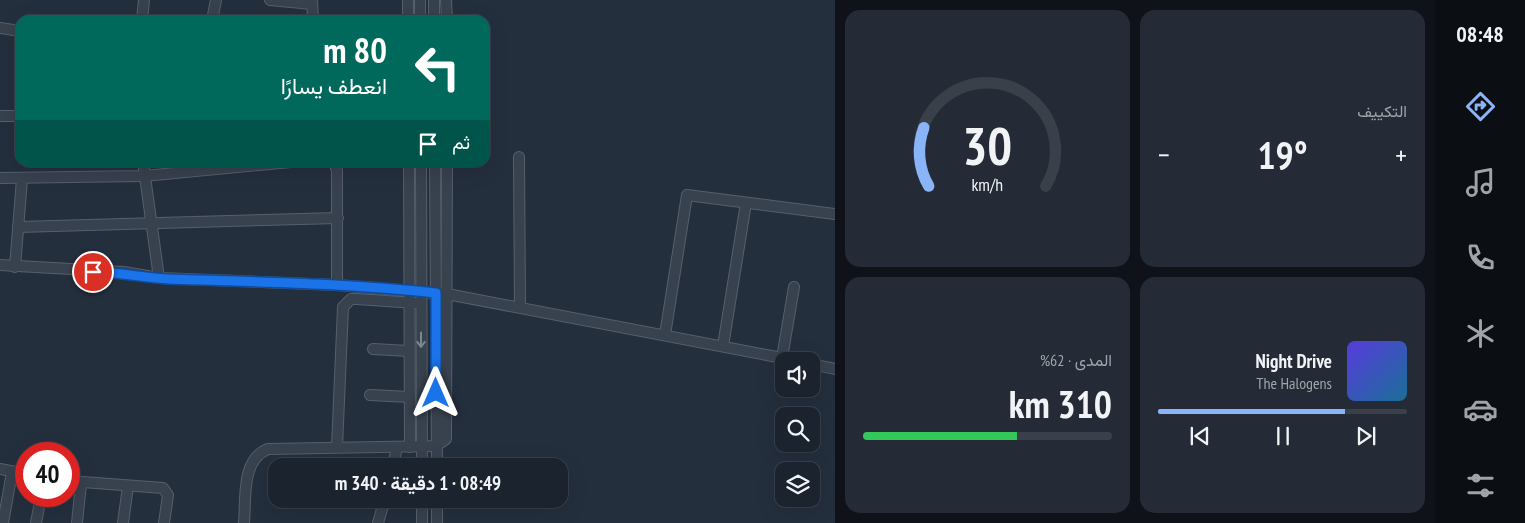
<!DOCTYPE html>
<html lang="ar">
<head>
<meta charset="utf-8">
<style>
  :root { --surface:#1b232e; --page:#242b36; --text:#f1f3f6; --muted:#a0a4aa; --line:#39404a; --accent:#8ab4f8 }
  body { margin:0; font-family:"PT Sans Narrow",Vazirmatn,sans-serif; background:var(--page); color:var(--text); direction:rtl; height:100vh; display:flex; flex-direction:column; font-size:19px; white-space:nowrap }
  * { box-sizing:border-box; margin:0 }
  p { font-size:16px; color:var(--muted) }
  .icon { flex:none; width:28px; height:28px; fill:none; stroke:currentColor; stroke-width:2; stroke-linecap:round; stroke-linejoin:round }
  .map { position:relative; flex:1; overflow:hidden; direction:ltr }
  .drawer { display:flex; flex-direction:column; gap:10px; padding:10px; background:#0f1319; width:600px }
  .drawer>* { flex:none }
  .top-card { position:absolute; left:15px; top:15px; width:475px; height:152px; border-radius:15px; box-shadow:0 5px 20px #0002,0 0 0 1px var(--line); direction:rtl; background:#00695c; color:#fff; overflow:hidden }
  .tools { position:absolute; left:775px; top:352px; display:grid; gap:10px }
  .tools a { display:grid; place-items:center; width:45px; height:45px; border-radius:10px; background:var(--surface); box-shadow:0 5px 20px #0002,0 0 0 1px var(--line); font-size:25px }
  .speed { position:absolute; left:15px; top:442px; display:flex; gap:10px; font-size:25px; font-weight:700; text-align:center }
  .speed>* { display:grid; place-content:center; width:65px; height:65px; border-radius:50%; background:var(--surface); box-shadow:0 5px 20px #0002,0 0 0 1px var(--line); line-height:1 }
  .speed .limit { border:8px solid #d22; background:#fff; color:#111 }
  .pin { position:absolute; display:grid; place-items:center; width:42px; height:42px; color:#fff; margin:-21px; border:2px solid #fff; border-radius:50%; box-shadow:0 1px 5px #0007 }
  .me { position:absolute; width:55px; margin:-28px; rotate:0deg; stroke-linejoin:round; filter:drop-shadow(0 0 4px #0008) }
  .turn { display:flex; align-items:center; gap:18px; height:105px; padding:0 20px; font-size:22px }
  .turn .icon { width:65px; height:65px; stroke-width:2.5 }
  .turn b { display:block; font-size:35px; line-height:42px }
  .then { display:flex; align-items:center; height:48px; padding:0 20px; background:#0003; gap:10px; font-size:19px }
  .big { font-size:38px; font-weight:700; line-height:1.1 }
  .drawer .widget { flex:1; display:flex; flex-direction:column; justify-content:center; gap:8px; min-width:0; padding:0 18px; border-radius:15px; background:var(--page) }
  .drawer .dial { align-items:center; gap:0 }
  .dial svg { height:130px; overflow:visible; fill:none; stroke:var(--line); stroke-width:7; stroke-linecap:round; text-anchor:middle }
  .dial text { fill:var(--text); stroke:none }
  .song { display:flex; align-items:center; gap:15px }
  .cover { width:60px; height:60px; border-radius:8px; background:linear-gradient(135deg,hsl(250 70% 55%),hsl(200 70% 35%)) }
  .played { height:5px; border-radius:2px; background:linear-gradient(90deg,var(--accent) 75%,var(--line) 75%) }
  .keys { display:flex; justify-content:space-around; direction:ltr }
  .heat { display:flex; justify-content:space-between; align-items:center; font-size:28px; direction:ltr }
  .charge { height:8px; border-radius:4px; background:linear-gradient(90deg,#34c759 62%,var(--line) 0) }
  .drawer .tiles { flex:1; display:grid; gap:10px; grid-template-columns:repeat(2,1fr) }
  .trip { position:absolute; left:268px; top:458px; width:300px; height:50px; border-radius:15px; background:var(--surface); box-shadow:0 5px 20px #0002,0 0 0 1px var(--line); font-weight:700; line-height:50px; text-align:center; direction:rtl }
  main { display:flex; flex:1; min-height:0 }
  .tab-bar { display:flex; flex-direction:column; width:90px; justify-content:space-around; align-items:center; background:#0b0e12; color:var(--muted) }
  .tab-bar .icon { width:35px; height:35px }
  .tab-bar .active { color:var(--accent) }
  .tab-bar b { font-size:22px; color:var(--text) }
  .map>svg:first-child { display:block }
  .lines { fill:none; stroke-linecap:round; stroke-linejoin:round }
  .minor-casing { stroke:#565f6c; stroke-width:12 }
  .minor { stroke:#38414e; stroke-width:10 }
  .oneway { stroke:#7c8592 }
  .route-casing { stroke:#114b97; stroke-width:12 }
  .route { stroke:#1a73e8; stroke-width:9 }
</style>
</head>
<body>
<main>
<nav class="tab-bar">
<b>08:48</b>
<svg class="icon active" aria-label="directions" viewBox="0 0 24 24"><path d="M12 3l9 9-9 9-9-9zM9 14v-3h6M13 9l2 2-2 2"/></svg>
<svg class="icon" aria-label="music" viewBox="0 0 24 24"><path d="M9 18V5l10-2v13"/><circle cx="6" cy="18" r="3"/><circle cx="16" cy="16" r="3"/></svg>
<svg class="icon" aria-label="phone" viewBox="0 0 24 24"><path d="M5 4h4l2 5-3 2q2 4 5 5l2-3 5 2v4C11 20 4 13 5 4z"/></svg>
<svg class="icon" aria-label="climate" viewBox="0 0 24 24"><path d="M12 3v18M4 7l16 10M4 17L20 7"/></svg>
<svg class="icon" aria-label="car" viewBox="0 0 24 24"><path d="M5 17H2v-5l4-1 3-4h7l3 4 3 1v5h-3M9 17h6M6 11h13"/><circle cx="7" cy="17" r="2"/><circle cx="17" cy="17" r="2"/></svg>
<svg class="icon" aria-label="filters" viewBox="0 0 24 24"><path d="M4 7h16M4 17h16"/><circle cx="9" cy="7" r="2"/><circle cx="15" cy="17" r="2"/></svg>
</nav>
<section class="drawer">
<div class="tiles">
<div class="widget"><p>التكييف</p>
<div class="heat"><a>−</a><b class="big">19°</b><a>+</a></div>
</div>
<div class="widget dial"><svg viewBox="0 0 100 80">
<path d="M14 69A42 42 0 1 1 86 69"/>
<path d="M14 69A42 42 0 0 1 11 33" stroke="#8ab4f8"/>
<text x="50" y="56" font-size="32" font-weight="700">30</text>
<text x="50" y="72" font-size="11">km/h</text>
</svg></div>
<div class="widget">
<div class="song"><i class="cover"></i><div><b>Night Drive</b><p>The Halogens</p></div></div>
<div class="played"></div>
<div class="keys"><svg class="icon" aria-label="previous" viewBox="0 0 24 24"><path d="M18 5L8 12l10 7zM5 5v14"/></svg><svg class="icon" aria-label="pause" viewBox="0 0 24 24"><path d="M8 5v14M16 5v14"/></svg><svg class="icon" aria-label="next" viewBox="0 0 24 24"><path d="M6 5l10 7-10 7zM19 5v14"/></svg></div>
</div>
<div class="widget"><p>المدى · 62%</p><b class="big">310 km</b><div class="charge"></div></div>
</div>
</section>
<div class="map">
<svg width="835" height="523" viewBox="0 0 835 523">
  <rect width="100%" height="100%" fill="#242f3e"/>
  <g class="lines">
    <defs>
      <g id="minor">
        <path d="M270 0 312 4"/>
        <path d="M312 0 313 20"/>
        <path d="M408 0V20"/>
        <path d="M420 0V20"/>
        <path d="M434 0V20"/>
        <path d="M446 0 447 20"/>
        <path d="M142 20 144 0"/>
        <path d="M212 20 216 0"/>
        <path d="M0 28 20 31"/>
        <path d="M0 116H20"/>
        <path d="M519 157 520 307"/>
        <path d="M143 162 159 278"/>
        <path d="M334 162 337 171V285"/>
        <path d="M409 162 410 447"/>
        <path d="M421 162 422 466"/>
        <path d="M435 162 437 466"/>
        <path d="M0 178 144 176 291 162"/>
        <path d="M18 227 338 218"/>
        <path d="M0 265 124 272 159 278 337 285 447 294 798 361"/>
        <path d="M15 267 22 179"/>
        <path d="M665 335 687 195 835 214"/>
        <path d="M723 346 746 203"/>
        <path d="M373 349 409 351"/>
        <path d="M782 358 794 287"/>
        <path d="M811 364 835 369"/>
        <path d="M370 395 410 397"/>
        <path d="M337 447 343 307 351 299H357L415 303"/>
        <path d="M393 466 397 447"/>
        <path d="M0 469 26 474"/>
        <path d="M69 481 163 488 168 495 164 523"/>
        <path d="M422 499V523"/>
        <path d="M437 499V523"/>
        <path d="M3 523 12 472"/>
        <path d="M36 523 41 496"/>
        <path d="M77 523 81 484"/>
        <path d="M123 523 128 486"/>
        <path d="M244 523C246 499 241 459 268 449L436 446 446 439 447 162"/>
        <path d="M378 523 385 499"/>
      </g>
    </defs>
    <use href="#minor" class="minor-casing"/>
    <use href="#minor" class="minor"/>
  </g>
  <defs><path id="oneway-shaft" d="M-6 0H5M1.5-3L5.5 0L1.5 3" fill="none" stroke-width="1.6" stroke-linecap="round" stroke-linejoin="round" transform="scale(1.25)"/></defs>
  <use class="oneway" href="#oneway-shaft" transform="translate(421 340) rotate(90)"/>
  <g class="lines">
    <defs>
      <path id="route" d="M93 272C119 272 144 278 169 279 258 282 347 283 436 293V393"/>
    </defs>
    <use href="#route" class="route-casing"/>
    <use href="#route" class="route"/>
  </g>
</svg>
<div class="tools">
<a><svg class="icon" aria-label="sound" viewBox="0 0 24 24"><path d="M4 9h4l5-4v14l-5-4H4zM17 9q2 3 0 6"/></svg></a>
<a><svg class="icon" aria-label="search" viewBox="0 0 24 24"><circle cx="10" cy="10" r="6"/><path d="M15 15l6 6"/></svg></a>
<a><svg class="icon" aria-label="layers" viewBox="0 0 24 24"><path d="M12 4l9 5-9 5-9-5zM3 14l9 5 9-5"/></svg></a>
</div>
<div class="speed"><div class="limit">40</div></div>
<div class="pin" style="left:93px;top:272px;background:#d93025"><svg class="icon" aria-label="arrive" viewBox="0 0 24 24"><path d="M6 21V4h12l-3 4 3 4H6"/></svg></div>
<svg class="me" style="left:436px;top:393px" viewBox="-20 -20 40 40"><path d="M0-17L14 15 0 8-14 15z" fill="#1a73e8" stroke="#fff" stroke-width="4"/></svg>
<div class="trip">08:49 · 1 دقيقة · 340 m</div>
<div class="top-card">
<div class="turn"><svg class="icon" aria-label="left" viewBox="0 0 24 24"><path d="M17 20v-9H6M10 6l-5 5 5 5"/></svg><div><b>80 m</b>انعطف يسارًا</div></div>
<div class="then">ثم<svg class="icon" aria-label="arrive" viewBox="0 0 24 24"><path d="M6 21V4h12l-3 4 3 4H6"/></svg></div>
</div>
</div>
</main>
</body>
</html>
